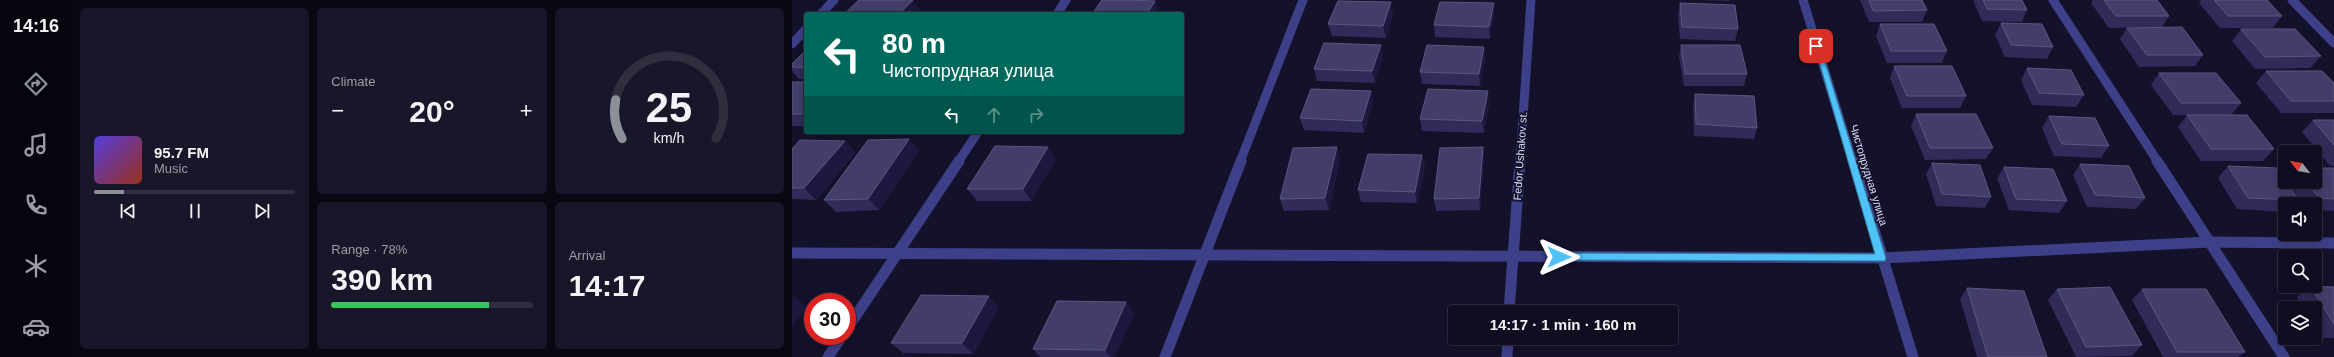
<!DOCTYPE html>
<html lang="en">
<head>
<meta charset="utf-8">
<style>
  :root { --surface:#0f0d20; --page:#181629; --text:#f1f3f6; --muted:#9b9ca5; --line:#2f2d3e; --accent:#8c9099 }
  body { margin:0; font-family:Helvetica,sans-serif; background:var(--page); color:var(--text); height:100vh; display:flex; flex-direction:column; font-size:15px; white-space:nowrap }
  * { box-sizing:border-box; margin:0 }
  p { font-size:13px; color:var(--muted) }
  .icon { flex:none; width:22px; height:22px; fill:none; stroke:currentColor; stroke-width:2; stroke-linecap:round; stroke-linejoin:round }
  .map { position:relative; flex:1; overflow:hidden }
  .drawer { display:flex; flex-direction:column; gap:8px; padding:8px; background:#080712; width:720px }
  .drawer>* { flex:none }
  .top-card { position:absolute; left:12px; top:12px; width:380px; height:122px; border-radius:4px; box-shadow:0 2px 10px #0003,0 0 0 1px var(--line); background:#00695c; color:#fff; overflow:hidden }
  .needle { width:26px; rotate:301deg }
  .controls { position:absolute; left:1486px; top:145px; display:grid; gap:8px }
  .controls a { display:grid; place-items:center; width:44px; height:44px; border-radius:4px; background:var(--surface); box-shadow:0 2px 10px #0003,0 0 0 1px var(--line); font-size:20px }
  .speed { position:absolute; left:12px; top:293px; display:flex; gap:8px; font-size:20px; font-weight:700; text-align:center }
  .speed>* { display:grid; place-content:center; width:52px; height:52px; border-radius:50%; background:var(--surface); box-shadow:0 2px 10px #0003,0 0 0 1px var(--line); line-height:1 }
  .speed .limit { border:6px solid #d22; background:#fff; color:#111 }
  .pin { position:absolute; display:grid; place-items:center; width:34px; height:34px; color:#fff; margin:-17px; border-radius:8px; box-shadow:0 2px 6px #0006 }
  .me { position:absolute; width:44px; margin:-22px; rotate:90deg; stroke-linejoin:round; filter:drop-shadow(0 0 3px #0008) }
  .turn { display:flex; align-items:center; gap:14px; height:84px; padding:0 12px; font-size:18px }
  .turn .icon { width:52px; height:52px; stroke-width:2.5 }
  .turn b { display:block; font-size:28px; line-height:34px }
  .lanes { display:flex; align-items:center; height:38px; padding:0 12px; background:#0003; justify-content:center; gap:20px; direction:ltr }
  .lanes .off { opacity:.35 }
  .big { font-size:30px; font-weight:600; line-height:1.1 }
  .drawer .card { flex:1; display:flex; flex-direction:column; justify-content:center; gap:6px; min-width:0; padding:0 14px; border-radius:6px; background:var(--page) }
  .drawer .dial { align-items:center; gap:0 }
  .dial svg { height:104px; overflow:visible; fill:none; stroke:var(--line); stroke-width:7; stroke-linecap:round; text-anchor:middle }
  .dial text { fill:var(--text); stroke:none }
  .song { display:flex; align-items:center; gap:12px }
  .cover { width:48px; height:48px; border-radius:6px; background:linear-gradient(135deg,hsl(250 70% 55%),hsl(10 70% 35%)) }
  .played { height:4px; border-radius:2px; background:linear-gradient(90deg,var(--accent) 15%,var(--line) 15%) }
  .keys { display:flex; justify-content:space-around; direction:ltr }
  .heat { display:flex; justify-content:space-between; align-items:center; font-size:22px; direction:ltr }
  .charge { height:6px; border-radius:3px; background:linear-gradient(90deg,#34c759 78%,var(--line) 0) }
  .drawer .tiles { flex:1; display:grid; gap:8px; grid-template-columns:repeat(3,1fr) }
  .card:first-child { grid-row:span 2 }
  .trip { position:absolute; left:656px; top:305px; width:230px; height:40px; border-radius:4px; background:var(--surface); box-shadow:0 2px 10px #0003,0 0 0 1px var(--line); font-weight:600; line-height:40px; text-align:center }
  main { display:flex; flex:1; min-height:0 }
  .dock { display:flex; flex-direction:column; width:72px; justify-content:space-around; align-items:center; background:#06050d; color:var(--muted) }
  .dock .icon { width:28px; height:28px }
  .dock .current { color:var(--accent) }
  .dock b { font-size:18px; color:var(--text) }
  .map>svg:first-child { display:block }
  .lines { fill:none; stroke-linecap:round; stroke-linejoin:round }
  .minor-far1 { stroke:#3d4088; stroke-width:9 }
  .minor { stroke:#3d4088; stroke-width:11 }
  .wall { fill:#302b58 }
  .shaded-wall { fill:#1d193e }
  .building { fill:#423e69; stroke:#5a5781 }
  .route { fill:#4fc3f7; stroke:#337fa1 }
  .labels { text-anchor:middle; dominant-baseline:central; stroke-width:4; stroke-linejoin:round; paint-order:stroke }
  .street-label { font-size:11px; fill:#dcdbfe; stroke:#14112a }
</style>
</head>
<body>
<main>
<nav class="dock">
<b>14:16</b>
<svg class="icon current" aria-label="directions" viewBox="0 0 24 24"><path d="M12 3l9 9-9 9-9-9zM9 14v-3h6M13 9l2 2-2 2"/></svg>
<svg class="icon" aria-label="music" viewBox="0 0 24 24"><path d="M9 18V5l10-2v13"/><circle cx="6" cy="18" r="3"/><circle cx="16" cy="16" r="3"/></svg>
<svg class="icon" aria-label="phone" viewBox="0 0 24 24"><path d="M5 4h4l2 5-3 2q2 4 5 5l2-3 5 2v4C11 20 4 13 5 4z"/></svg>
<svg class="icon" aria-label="climate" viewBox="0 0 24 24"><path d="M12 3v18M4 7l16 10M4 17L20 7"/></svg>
<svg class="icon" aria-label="car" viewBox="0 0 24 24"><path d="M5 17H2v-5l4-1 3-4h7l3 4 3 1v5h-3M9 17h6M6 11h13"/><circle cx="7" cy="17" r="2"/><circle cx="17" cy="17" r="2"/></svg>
</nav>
<section class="drawer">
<div class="tiles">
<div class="card">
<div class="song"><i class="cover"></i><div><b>95.7 FM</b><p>Music</p></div></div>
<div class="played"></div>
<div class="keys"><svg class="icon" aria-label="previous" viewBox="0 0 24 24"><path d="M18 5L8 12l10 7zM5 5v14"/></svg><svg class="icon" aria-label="pause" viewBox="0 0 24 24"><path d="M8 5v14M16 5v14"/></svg><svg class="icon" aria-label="next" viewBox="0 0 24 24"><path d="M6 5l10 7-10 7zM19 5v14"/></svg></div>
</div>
<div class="card"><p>Climate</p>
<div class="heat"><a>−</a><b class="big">20°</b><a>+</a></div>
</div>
<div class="card dial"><svg viewBox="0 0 100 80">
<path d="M14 69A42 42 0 1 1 86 69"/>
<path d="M14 69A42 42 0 0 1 9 39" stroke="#8c9099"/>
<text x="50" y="56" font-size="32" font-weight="700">25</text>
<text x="50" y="72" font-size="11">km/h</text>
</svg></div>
<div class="card"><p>Range · 78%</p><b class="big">390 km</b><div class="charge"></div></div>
<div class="card"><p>Arrival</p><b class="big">14:17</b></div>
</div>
</section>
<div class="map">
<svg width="1542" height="357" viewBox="0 0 1542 357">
  <rect width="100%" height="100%" fill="#14112a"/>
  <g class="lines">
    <g class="minor-far1">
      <path d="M1011 0 1061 162"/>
      <path d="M1261 0 1366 162"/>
      <path d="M1500 0 1542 43"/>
      <path d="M29 14 42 0"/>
      <path d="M265 14 274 0"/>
      <path d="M0 44 14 29"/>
      <path d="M166 162 186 132"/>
      <path d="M448 162 511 0"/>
      <path d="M728 162 739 0"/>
    </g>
    <g class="minor">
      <path d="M1061 161 1121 357"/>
      <path d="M1365 161 1492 357"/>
      <path d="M0 253 1090 258 1418 242 1542 243"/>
      <path d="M717 312 728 161"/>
      <path d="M55 329 167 161"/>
      <path d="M36 357 50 336"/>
      <path d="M373 357 449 161"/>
      <path d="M715 357 716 338"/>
    </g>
  </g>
  <g class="wall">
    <path d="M910 0H937V1Z"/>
    <path d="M1068 0H1130L1135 10 1130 22H1077Z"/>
    <path d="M1181 0H1230L1235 10 1230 22 1190 21Z"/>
    <path d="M1301 0H1365L1377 16 1370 27 1317 28 1299 3Z"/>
    <path d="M1409 0H1422L1490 16 1481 28H1428L1407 3Z"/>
    <path d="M888 3 946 29 943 41 888 39 886 15Z"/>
    <path d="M601 14 594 38 540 36 536 24Z"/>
    <path d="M702 15 698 39 643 37 642 25Z"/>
    <path d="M1209 23 1261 47 1255 59 1213 57 1203 35Z"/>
    <path d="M1088 24 1155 51 1150 63H1095L1084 36Z"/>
    <path d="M1335 28 1411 55 1403 66 1347 67 1328 39Z"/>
    <path d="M1449 29 1529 56 1518 68 1463 69 1440 41Z"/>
    <path d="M889 45 955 74 952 86H892L887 57Z"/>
    <path d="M692 47 693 59 688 86 630 84 628 72Z"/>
    <path d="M14 50V79H7L0 71V64Z"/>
    <path d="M591 57 583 83 525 81 522 69Z"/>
    <path d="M1102 66 1174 96 1168 108H1110L1098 78Z"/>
    <path d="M1235 68 1292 95 1284 107 1240 105 1229 80Z"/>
    <path d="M1474 71 1542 83V113H1489L1464 83Z"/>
    <path d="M1367 73 1449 103 1439 115H1381L1359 85Z"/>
    <rect x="0" y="82" width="14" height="44"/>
    <path d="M579 91 581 103 572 133 512 130 508 118Z"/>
    <path d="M903 94 965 128 962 139 902 136 901 106Z"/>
    <path d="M697 103 692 133 630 131 628 119Z"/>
    <path d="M1124 114 1201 148 1194 159 1133 160 1119 126Z"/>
    <path d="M1395 115 1482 149 1471 161H1409L1386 127Z"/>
    <path d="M1257 116 1317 146 1309 158 1262 156 1250 128Z"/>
    <path d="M1521 120H1542V166H1538L1510 132Z"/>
    <path d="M117 139 127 151 87 210 44 212 32 200Z"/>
    <path d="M53 141 63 153 24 200 0 199V149Z"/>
    <path d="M691 147 692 159 688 210 644 211 642 199Z"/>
    <path d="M630 155 633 167 625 203 569 202 566 190Z"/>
    <path d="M264 159 239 201H185L175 189Z"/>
    <path d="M548 159 537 210 492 211 488 199Z"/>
    <path d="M1140 163 1199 197 1193 208 1144 206 1134 174Z"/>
    <path d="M1288 164 1353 198 1344 209 1295 207 1281 175Z"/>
    <path d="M1436 166 1507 200 1503 204H1493V212L1445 209 1426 178Z"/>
    <path d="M1212 167 1275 201 1267 213 1217 210 1205 178Z"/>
    <path d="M1542 168V211L1523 210V204H1511L1496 182H1523Z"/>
    <path d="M1518 286 1542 287V338H1530L1523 326V308H1512L1505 297Z"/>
    <path d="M1175 288 1255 357H1185L1168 299Z"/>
    <path d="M1265 289 1350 345 1340 356 1284 357 1256 300Z"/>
    <path d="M1350 289 1453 352 1446 357H1371L1340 300Z"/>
    <path d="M207 307 181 354 111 353 99 343Z"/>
    <path d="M342 313 323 357H248L241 349Z"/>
  </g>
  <g class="shaded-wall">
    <path d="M121 0 129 12 127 14H107Z"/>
    <path d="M363 1 368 13 367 14H355Z"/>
    <path d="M599 2 601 14 594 38 591 26Z"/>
    <path d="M702 3V15L698 39 697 27Z"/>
    <path d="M589 45 591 57 583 83 580 71Z"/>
    <path d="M692 47 693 59 688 86 687 74Z"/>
    <path d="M579 91 581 103 572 133 570 121Z"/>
    <path d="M696 91 697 103 692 133 690 121Z"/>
    <path d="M117 139 127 151 87 210 76 199Z"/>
    <path d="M53 141 63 153 24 200 12 188Z"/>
    <path d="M256 147 264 159 239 201 231 189Z"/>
    <path d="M545 147 548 159 537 210 533 198Z"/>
    <path d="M691 147 692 159 688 210 687 198Z"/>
    <path d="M630 155 633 167 625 203 623 192Z"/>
    <path d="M2 296 15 307 0 327V299Z"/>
    <path d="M197 296 207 307 181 354 170 343Z"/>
    <path d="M334 302 342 313 323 357H318L313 350Z"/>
  </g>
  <g class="building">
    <path d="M67 0H121L107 14H52Z"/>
    <path d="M310 0H338L363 1 355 14H300Z"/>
    <path d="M1077 0H1130L1135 10 1081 11Z"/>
    <path d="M1191 0H1230L1235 10 1195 9Z"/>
    <path d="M1312 0H1365L1377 16H1324Z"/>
    <path d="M1422 0H1475L1490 16H1436Z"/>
    <path d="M546 1 599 2 591 26 536 24Z"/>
    <path d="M648 2 702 3 697 27 642 25Z"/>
    <path d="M888 3 943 5 946 29 890 27Z"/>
    <path d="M1209 23 1250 24 1261 47 1219 45Z"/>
    <path d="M1088 24H1142L1155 51H1099Z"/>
    <path d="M1390 27 1411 55H1355L1335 28Z"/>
    <path d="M1449 29H1503L1529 56 1473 57Z"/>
    <path d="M532 43 589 45 580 71 522 69Z"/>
    <path d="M635 45 692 47 687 74 628 72Z"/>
    <path d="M889 45H948L955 74H893Z"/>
    <path d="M14 50V68L0 67V64Z"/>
    <path d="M1102 66H1160L1174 96H1115Z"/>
    <path d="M1235 68 1279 70 1292 95 1247 93Z"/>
    <path d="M1474 71H1530L1542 83V101H1499Z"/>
    <path d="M1367 73H1424L1449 103H1389Z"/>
    <rect x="0" y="82" width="14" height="32"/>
    <path d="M519 89 579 91 570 121 508 118Z"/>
    <path d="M636 89 696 91 690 121 628 119Z"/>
    <path d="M903 94 962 96 965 128 904 124Z"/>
    <path d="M1124 114H1184L1201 148H1138Z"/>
    <path d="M1395 115H1455L1482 149H1419Z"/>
    <path d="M1257 116 1303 118 1317 146 1270 144Z"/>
    <path d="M1521 120H1542V145Z"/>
    <path d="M117 139 76 199 32 200 76 140Z"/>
    <path d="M8 140 53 141 12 188H0V149Z"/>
    <path d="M203 146 256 147 231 189H175Z"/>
    <path d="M545 147 533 198 488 199 501 148Z"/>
    <path d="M691 147 687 198 642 199 648 148Z"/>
    <path d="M576 154 630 155 623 192 566 190Z"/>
    <path d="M1140 163 1188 165 1199 197 1150 194Z"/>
    <path d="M1288 164 1337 166 1353 198 1303 195Z"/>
    <path d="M1436 166 1485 168 1493 180V182H1494L1507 200 1456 198Z"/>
    <path d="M1212 167 1261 169 1275 201 1224 199Z"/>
    <path d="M1523 168H1542V199L1527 198 1515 182H1523Z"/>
    <path d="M1518 286 1542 287V324Z"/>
    <path d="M1318 287 1350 345 1294 347 1265 289Z"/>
    <path d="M1175 288 1232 291 1255 357H1196Z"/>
    <path d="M1350 289H1414L1453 352H1385Z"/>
    <path d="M129 295 197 296 170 343H99Z"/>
    <path d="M265 301 334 302 313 350 241 349Z"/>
  </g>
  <path class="route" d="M1022 44 1028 46 1094 258 1093 261 763 260V254L767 253 1083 254Z"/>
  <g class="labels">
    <g class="street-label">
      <text transform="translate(728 156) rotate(-86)">Fedor Ushakov st.</text>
      <text transform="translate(1077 175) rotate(73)">Чистопрудная улица</text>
    </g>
  </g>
</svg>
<div class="controls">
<a><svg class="needle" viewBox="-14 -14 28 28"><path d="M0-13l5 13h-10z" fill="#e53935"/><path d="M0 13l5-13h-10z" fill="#9b9ca5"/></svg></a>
<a><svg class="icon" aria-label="sound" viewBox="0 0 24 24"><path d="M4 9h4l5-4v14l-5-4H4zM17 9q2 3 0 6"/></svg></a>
<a><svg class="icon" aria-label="search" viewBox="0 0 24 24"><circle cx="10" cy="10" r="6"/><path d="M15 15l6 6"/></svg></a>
<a><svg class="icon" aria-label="layers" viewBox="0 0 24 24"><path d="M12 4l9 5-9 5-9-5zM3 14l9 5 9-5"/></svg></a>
</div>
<div class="speed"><div class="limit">30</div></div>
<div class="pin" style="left:1024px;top:46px;background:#d93025"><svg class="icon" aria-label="arrive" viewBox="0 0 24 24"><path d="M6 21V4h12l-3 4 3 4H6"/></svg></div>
<svg class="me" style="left:767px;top:257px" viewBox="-20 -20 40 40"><path d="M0-17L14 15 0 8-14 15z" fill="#4fc3f7" stroke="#fff" stroke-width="4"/></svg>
<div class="trip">14:17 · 1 min · 160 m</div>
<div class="top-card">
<div class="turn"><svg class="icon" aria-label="left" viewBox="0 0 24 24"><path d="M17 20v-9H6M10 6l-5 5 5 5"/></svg><div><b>80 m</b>Чистопрудная улица</div></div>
<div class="lanes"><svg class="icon" aria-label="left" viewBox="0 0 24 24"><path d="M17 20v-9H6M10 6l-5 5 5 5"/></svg><svg class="icon off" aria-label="ahead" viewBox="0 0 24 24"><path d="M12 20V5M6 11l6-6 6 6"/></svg><svg class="icon off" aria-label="right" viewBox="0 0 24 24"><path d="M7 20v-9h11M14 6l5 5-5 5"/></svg></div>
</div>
</div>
</main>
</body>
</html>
